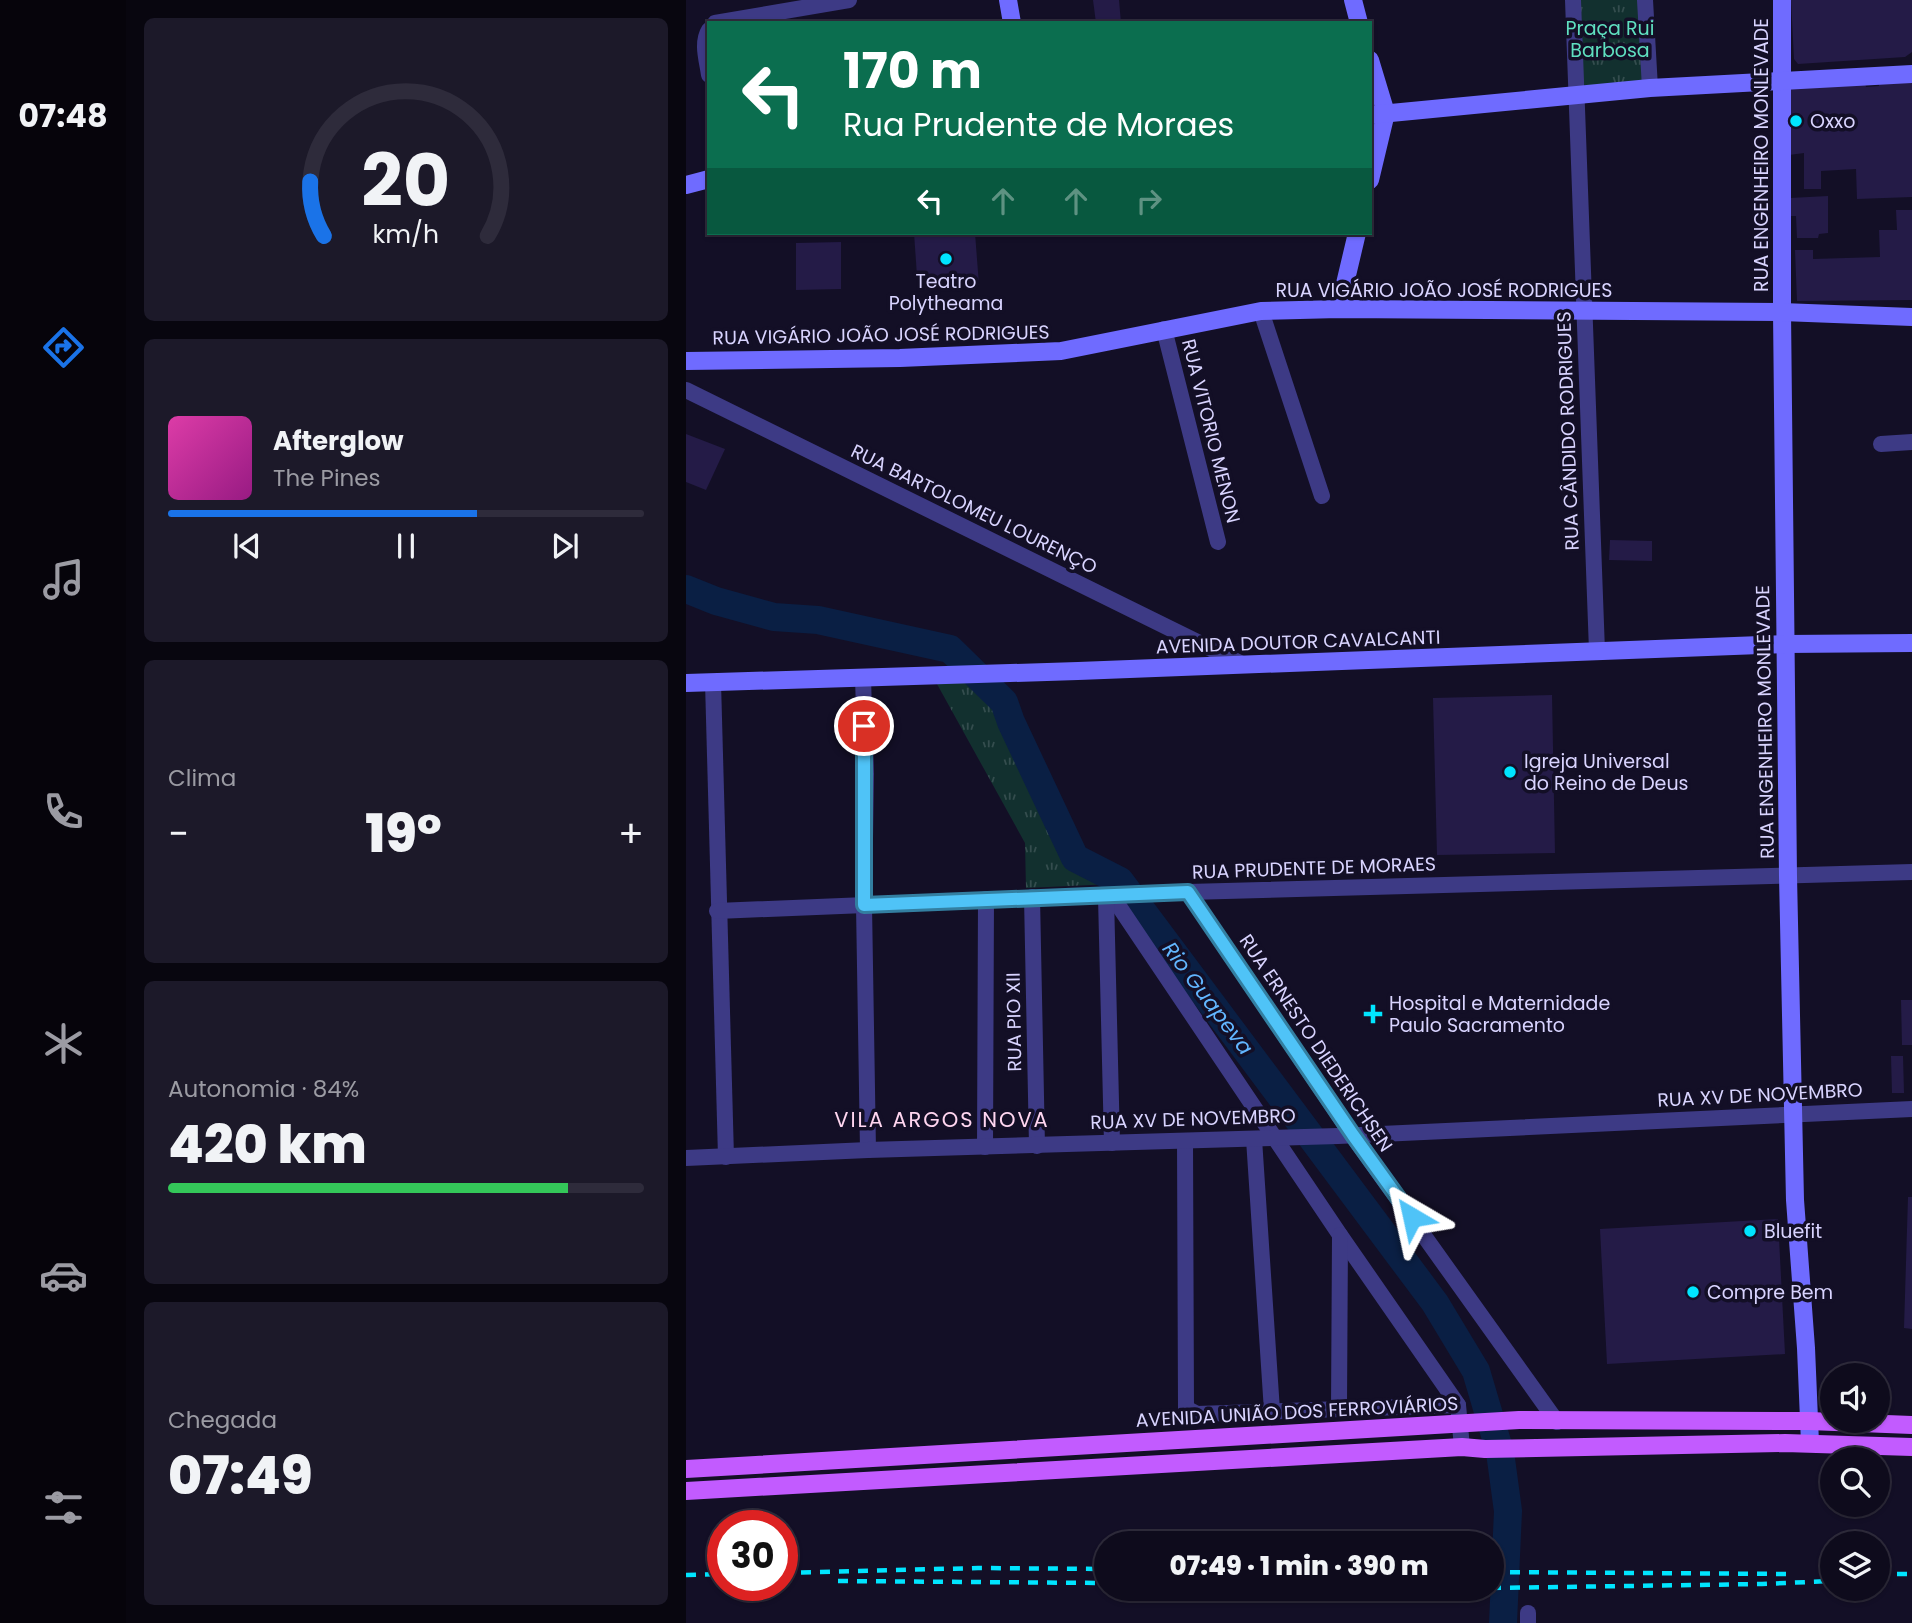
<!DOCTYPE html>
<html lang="pt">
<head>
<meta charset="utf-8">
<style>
  :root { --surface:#0e0b1c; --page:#1c1929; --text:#f1f3f6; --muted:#9b9ba3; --line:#2e2b3b; --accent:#1a73e8 }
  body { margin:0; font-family:Poppins,sans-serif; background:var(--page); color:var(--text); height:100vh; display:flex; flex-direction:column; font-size:26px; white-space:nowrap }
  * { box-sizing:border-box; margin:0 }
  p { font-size:23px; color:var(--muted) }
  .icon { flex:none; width:38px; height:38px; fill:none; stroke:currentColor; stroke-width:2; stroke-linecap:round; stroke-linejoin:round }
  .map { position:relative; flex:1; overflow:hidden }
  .sheet { display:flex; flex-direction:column; gap:18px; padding:18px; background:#08060f; width:560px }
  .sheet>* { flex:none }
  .guide { position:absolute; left:21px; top:21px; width:665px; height:214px; border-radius:0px; box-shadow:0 2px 5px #0004,0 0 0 2px var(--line); background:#0b6e4f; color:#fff; overflow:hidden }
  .buttons { position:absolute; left:1134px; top:1363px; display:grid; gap:14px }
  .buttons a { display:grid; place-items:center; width:70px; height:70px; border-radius:50%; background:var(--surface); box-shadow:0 2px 5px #0004,0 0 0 2px var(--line); font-size:35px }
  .speed { position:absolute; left:21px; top:1510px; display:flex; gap:14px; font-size:35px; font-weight:700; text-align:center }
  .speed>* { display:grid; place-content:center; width:91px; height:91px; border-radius:50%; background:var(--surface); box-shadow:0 2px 5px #0004,0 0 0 2px var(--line); line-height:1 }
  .speed .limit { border:10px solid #d22; background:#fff; color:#111 }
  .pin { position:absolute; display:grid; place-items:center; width:60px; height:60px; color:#fff; margin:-30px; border:4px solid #fff; border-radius:50%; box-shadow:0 2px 7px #0007 }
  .me { position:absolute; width:77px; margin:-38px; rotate:324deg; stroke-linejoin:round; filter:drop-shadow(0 0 5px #0008) }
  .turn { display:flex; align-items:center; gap:24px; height:147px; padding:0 21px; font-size:32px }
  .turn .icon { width:91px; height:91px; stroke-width:2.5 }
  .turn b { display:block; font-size:49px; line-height:60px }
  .lanes { display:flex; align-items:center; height:66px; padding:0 21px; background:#0003; justify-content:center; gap:35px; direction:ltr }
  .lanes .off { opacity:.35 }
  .big { font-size:52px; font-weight:800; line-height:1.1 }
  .sheet .tile { flex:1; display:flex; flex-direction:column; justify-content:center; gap:10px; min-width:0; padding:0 24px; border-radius:10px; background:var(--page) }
  .sheet .dial { align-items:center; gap:0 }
  .dial svg { height:182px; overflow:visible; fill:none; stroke:var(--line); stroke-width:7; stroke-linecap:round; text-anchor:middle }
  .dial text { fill:var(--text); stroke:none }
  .song { display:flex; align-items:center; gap:21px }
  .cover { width:84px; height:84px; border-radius:10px; background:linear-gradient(135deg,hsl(320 70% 55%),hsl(310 70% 35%)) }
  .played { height:7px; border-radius:4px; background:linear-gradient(90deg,var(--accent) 65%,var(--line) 65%) }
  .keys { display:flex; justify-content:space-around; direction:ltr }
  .heat { display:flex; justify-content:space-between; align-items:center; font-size:38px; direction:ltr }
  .charge { height:10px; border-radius:5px; background:linear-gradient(90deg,#34c759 84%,var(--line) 0) }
  .trip { position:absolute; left:408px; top:1531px; width:410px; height:70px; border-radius:35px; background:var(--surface); box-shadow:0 2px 5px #0004,0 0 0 2px var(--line); font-weight:800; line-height:70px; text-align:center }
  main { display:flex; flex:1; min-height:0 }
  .dock { display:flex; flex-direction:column; width:126px; justify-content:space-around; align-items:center; background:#06040b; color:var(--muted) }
  .dock .icon { width:49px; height:49px }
  .dock .active { color:var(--accent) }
  .dock b { font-size:32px; color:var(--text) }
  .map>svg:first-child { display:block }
  .park { fill:url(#park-tufts) }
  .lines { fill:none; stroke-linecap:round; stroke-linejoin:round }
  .river { stroke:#0a1f44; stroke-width:28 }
  .building { fill:#241b47 }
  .street { stroke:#3d3a85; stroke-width:16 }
  .secondary { stroke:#6f6bff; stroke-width:18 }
  .primary { stroke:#c25bff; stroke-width:18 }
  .rail { stroke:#00e5ff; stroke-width:4.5; stroke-dasharray:10 9; stroke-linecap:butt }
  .route-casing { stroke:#337fa1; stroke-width:18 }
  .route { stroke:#4fc3f7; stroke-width:12 }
  .poi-dot { fill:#00e5ff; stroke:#130f26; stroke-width:2.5 }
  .labels { text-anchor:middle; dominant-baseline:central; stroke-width:7; stroke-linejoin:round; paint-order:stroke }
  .park-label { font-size:19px; fill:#5fe0c0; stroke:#130f26 }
  .poi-label { font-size:19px; fill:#d9d4ff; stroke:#130f26; text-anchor:start }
  .street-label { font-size:19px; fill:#d9d4ff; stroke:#130f26 }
  .water-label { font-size:21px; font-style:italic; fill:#62b6ff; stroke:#130f26 }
  .neighbourhood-label { font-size:21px; letter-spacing:2px; fill:#ffd6f0; stroke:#130f26 }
</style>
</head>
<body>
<main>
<nav class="dock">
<b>07:48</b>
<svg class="icon active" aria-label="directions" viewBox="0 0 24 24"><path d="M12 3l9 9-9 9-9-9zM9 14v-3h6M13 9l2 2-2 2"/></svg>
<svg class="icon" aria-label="music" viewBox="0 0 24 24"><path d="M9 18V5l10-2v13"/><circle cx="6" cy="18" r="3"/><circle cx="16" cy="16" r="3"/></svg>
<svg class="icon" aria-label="phone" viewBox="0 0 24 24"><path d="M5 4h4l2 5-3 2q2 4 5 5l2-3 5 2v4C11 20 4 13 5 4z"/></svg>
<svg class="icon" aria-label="climate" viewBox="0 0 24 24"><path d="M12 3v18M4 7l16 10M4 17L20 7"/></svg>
<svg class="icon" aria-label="car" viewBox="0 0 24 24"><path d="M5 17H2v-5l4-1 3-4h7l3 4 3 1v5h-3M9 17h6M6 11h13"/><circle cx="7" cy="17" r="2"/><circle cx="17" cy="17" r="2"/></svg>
<svg class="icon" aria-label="filters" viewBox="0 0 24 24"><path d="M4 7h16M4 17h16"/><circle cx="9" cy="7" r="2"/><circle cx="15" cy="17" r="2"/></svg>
</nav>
<section class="sheet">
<div class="tile dial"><svg viewBox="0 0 100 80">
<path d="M14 69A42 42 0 1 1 86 69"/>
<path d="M14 69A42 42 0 0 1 8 45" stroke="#1a73e8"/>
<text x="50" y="56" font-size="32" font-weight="700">20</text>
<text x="50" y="72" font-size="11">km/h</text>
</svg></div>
<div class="tile">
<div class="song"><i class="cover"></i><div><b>Afterglow</b><p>The Pines</p></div></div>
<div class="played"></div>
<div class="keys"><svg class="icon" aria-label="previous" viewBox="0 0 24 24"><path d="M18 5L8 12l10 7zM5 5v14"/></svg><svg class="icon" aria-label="pause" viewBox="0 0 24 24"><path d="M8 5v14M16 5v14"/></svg><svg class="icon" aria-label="next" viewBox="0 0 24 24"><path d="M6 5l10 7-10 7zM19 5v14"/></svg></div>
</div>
<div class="tile"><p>Clima</p>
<div class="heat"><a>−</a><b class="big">19°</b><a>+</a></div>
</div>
<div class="tile"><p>Autonomia · 84%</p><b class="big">420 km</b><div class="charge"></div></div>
<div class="tile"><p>Chegada</p><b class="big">07:49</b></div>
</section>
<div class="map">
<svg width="1226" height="1623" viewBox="0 0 1226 1623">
  <defs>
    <pattern id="park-tufts" width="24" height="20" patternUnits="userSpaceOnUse" patternTransform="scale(1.75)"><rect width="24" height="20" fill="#12302f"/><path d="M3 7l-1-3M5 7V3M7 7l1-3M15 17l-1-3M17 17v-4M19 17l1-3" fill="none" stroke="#344d4e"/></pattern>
  </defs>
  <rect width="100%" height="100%" fill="#130f26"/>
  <g class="park">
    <path d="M891 0H953L957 78 953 84 904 89 893 81Z"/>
    <path d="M284 681 315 719 358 817 387 866 426 884 340 888 339 843 251 684Z"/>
  </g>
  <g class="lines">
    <path class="river" d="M0 589 30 601 88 617 132 620 264 649 318 702 325 722 389 858 434 881 749 1303 790 1371 814 1452 822 1511 817 1623"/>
  </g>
  <g class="building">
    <path d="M407 0H433L435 23H410Z"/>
    <path d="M1105 0H1226V52L1219 57 1112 64 1108 59Z"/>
    <path d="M1226 81V197L1171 199 1170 169 1135 171V189H1118V153L1103 155 1102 89 1179 83 1180 87 1193 86V82Z"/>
    <path d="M1142 196V233L1133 234 1132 238H1111L1110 216H1103L1104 198Z"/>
    <path d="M1210 210H1226V300L1111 301 1109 250H1127V259L1194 257 1193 230H1211Z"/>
    <path d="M228 233H289L293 285 232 290Z"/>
    <path d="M155 242V289L110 290V243Z"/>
    <path d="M0 434 39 449 20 490 0 482Z"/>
    <path d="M924 540 966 541V561L923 560Z"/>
    <path d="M866 695 869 853 751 855 747 698Z"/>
    <path d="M1215 1000H1226V1045H1216Z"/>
    <path d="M1205 1056H1217L1218 1093H1206Z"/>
    <path d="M1222 1197H1226V1329L1218 1328Z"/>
    <path d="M1092 1219 1099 1354 921 1364 914 1229Z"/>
  </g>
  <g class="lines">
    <g class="street">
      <path d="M887 0 911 651"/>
      <path d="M959 0 964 88"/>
      <path d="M29 23 163 0"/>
      <path d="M23 30C15 43 21 60 23 75"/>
      <path d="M575 311 636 496"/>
      <path d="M478 329 532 542"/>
      <path d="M0 390 558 665"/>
      <path d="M1195 444 1226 442"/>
      <path d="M177 678 180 774 178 905 182 1150"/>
      <path d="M27 682 40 1157"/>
      <path d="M502 892 666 1135 871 1422"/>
      <path d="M426 896 654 1235 772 1405 776 1447"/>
      <path d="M346 897 351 1146"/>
      <path d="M420 897 426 1143"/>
      <path d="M31 911 502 892 1226 872"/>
      <path d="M568 1139 586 1411"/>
      <path d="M499 1141 500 1408 511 1414 772 1405"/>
      <path d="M299 1147 300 899"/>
      <path d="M0 1158 182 1150 652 1136 1226 1109"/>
      <path d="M653 1408 654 1235"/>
      <path d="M842 1623V1613"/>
    </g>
    <g class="secondary">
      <path d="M322 0 326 23"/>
      <path d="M667 0 673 23"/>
      <path d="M1096 0V312L1102 876 1109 1200 1120 1348 1124 1443"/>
      <path d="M684 60 700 113 684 180"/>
      <path d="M684 115 964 88 1226 74"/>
      <path d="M0 185 23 179"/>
      <path d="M653 309 671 233"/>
      <path d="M0 361 214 358 375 351 575 311 653 309 1096 312 1226 317"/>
      <path d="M0 683 392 671 1099 644 1226 643"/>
    </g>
    <g class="primary">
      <path d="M0 1469 833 1420 1123 1421 1226 1425"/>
      <path d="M0 1491 776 1447 799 1449 1099 1443 1226 1447"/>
    </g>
    <g class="rail">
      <path d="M805 1572 1102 1574"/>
      <path d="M96 1573 292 1568 420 1569"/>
      <path d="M1192 1574H1226"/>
      <path d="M0 1575 37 1574"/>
      <path d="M152 1581 420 1583"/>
      <path d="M805 1588 1076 1584 1146 1581"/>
    </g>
  </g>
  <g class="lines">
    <defs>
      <path id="route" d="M178 726V905L502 892 667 1135 726 1217"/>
    </defs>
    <use href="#route" class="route-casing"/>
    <use href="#route" class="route"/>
  </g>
  <g class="poi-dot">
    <circle cx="1110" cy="121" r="7"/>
    <circle cx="260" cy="259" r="7"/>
    <circle cx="824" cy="772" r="7"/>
    <path d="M683.5 1003.5h7v7h7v7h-7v7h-7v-7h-7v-7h7z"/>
    <circle cx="1064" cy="1231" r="7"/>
    <circle cx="1007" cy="1292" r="7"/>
  </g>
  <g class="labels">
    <g class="park-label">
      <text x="924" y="28">Praça Rui<tspan x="924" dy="22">Barbosa</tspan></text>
    </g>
    <g class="poi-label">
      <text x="1124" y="121">Oxxo</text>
      <text x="260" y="281" text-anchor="middle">Teatro<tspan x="260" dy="22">Polytheama</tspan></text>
      <text x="838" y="761">Igreja Universal<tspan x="838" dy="22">do Reino de Deus</tspan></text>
      <text x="703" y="1003">Hospital e Maternidade<tspan x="703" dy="22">Paulo Sacramento</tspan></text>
      <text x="1078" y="1231">Bluefit</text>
      <text x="1021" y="1292">Compre Bem</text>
    </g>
    <g class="street-label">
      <text transform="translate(1075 155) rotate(-90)">RUA ENGENHEIRO MONLEVADE</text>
      <text x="758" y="290">RUA VIGÁRIO JOÃO JOSÉ RODRIGUES</text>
      <text transform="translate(195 335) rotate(-1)">RUA VIGÁRIO JOÃO JOSÉ RODRIGUES</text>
      <text transform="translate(525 431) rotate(76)">RUA VITORIO MENON</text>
      <text transform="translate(882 431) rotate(-92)">RUA CÂNDIDO RODRIGUES</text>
      <text transform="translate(288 509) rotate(26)">RUA BARTOLOMEU LOURENÇO</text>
      <text transform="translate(612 642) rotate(-2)">AVENIDA DOUTOR CAVALCANTI</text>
      <text transform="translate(1079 722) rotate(-91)">RUA ENGENHEIRO MONLEVADE</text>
      <text transform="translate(628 868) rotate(-2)">RUA PRUDENTE DE MORAES</text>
      <text transform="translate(328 1022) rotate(-91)">RUA PIO XII</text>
      <text transform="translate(630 1043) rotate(56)">RUA ERNESTO DIEDERICHSEN</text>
      <text transform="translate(1074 1095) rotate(-3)">RUA XV DE NOVEMBRO</text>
      <text transform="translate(507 1119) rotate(-2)">RUA XV DE NOVEMBRO</text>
      <text transform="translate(611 1412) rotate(-3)">AVENIDA UNIÃO DOS FERROVIÁRIOS</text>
    </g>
    <g class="water-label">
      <text transform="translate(522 998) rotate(53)">Rio Guapeva</text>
    </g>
    <g class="neighbourhood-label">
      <text x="256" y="1119">VILA ARGOS NOVA</text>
    </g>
  </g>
</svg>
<div class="buttons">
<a><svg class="icon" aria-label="sound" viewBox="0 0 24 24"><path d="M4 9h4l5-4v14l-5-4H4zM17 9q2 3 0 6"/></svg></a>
<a><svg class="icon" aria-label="search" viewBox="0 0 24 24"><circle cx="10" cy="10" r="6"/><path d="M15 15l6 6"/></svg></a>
<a><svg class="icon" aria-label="layers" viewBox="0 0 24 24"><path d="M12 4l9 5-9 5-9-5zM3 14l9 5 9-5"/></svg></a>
</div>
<div class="speed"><div class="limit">30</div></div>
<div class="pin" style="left:178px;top:726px;background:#d93025"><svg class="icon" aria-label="arrive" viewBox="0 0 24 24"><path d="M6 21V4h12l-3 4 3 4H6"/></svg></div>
<svg class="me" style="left:726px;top:1217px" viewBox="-20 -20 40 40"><path d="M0-17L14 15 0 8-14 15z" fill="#4fc3f7" stroke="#fff" stroke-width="4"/></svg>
<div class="trip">07:49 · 1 min · 390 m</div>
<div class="guide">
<div class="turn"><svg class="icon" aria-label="left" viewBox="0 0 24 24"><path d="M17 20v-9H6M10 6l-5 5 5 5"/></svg><div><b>170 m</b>Rua Prudente de Moraes</div></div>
<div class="lanes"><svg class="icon" aria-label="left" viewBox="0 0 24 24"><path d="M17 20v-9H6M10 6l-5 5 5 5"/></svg><svg class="icon off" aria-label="ahead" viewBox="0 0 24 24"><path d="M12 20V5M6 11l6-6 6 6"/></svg><svg class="icon off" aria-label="ahead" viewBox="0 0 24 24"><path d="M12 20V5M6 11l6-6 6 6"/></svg><svg class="icon off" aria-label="right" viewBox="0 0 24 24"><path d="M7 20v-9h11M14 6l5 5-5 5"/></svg></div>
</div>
</div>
</main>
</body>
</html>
